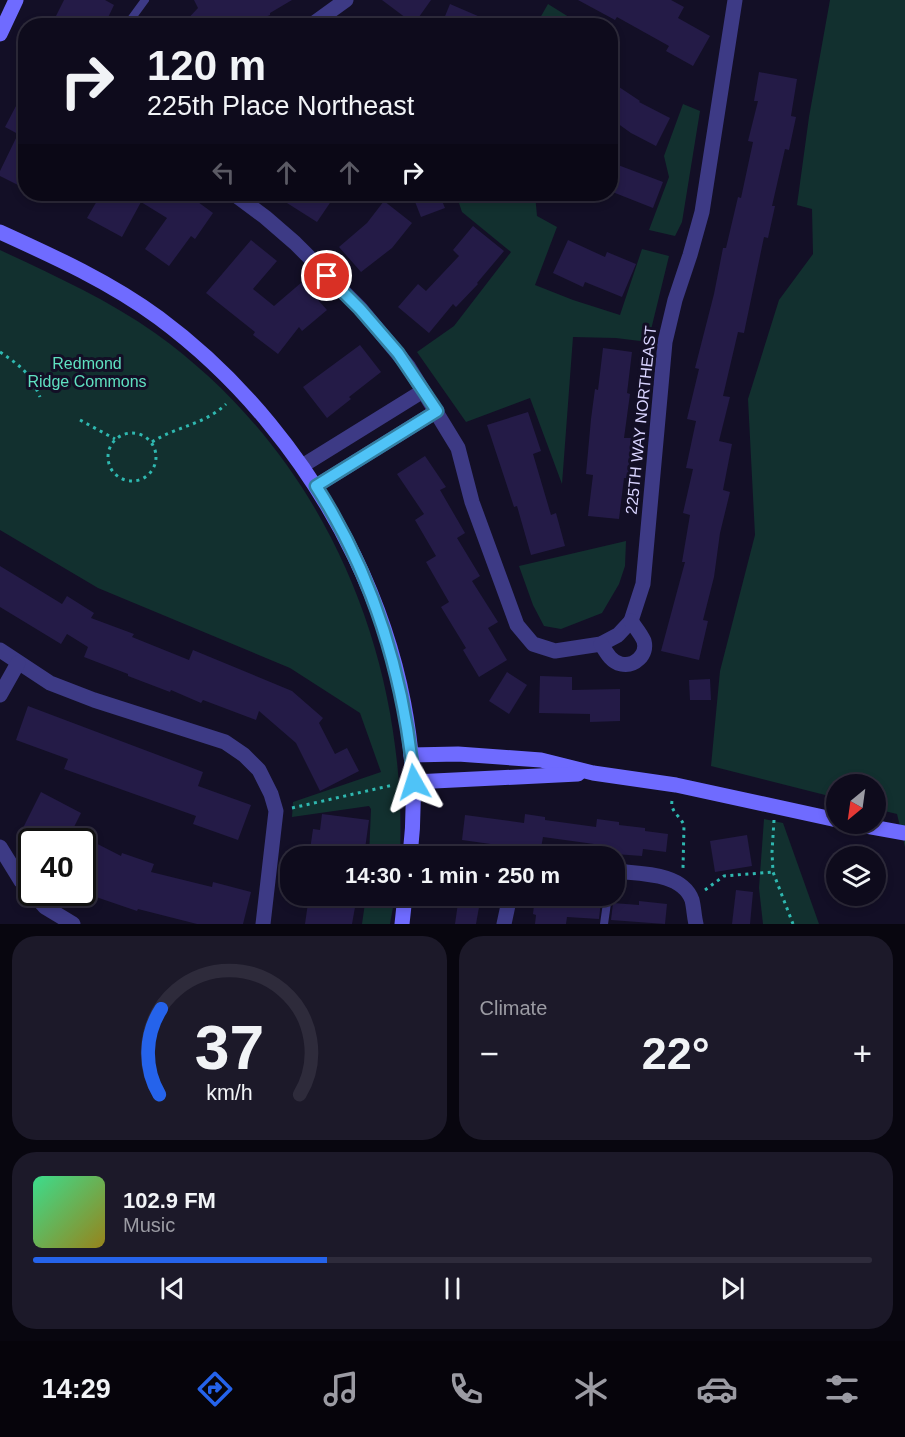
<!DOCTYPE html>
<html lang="en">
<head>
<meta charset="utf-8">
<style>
  :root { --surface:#0e0b1c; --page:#1c1929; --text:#f1f3f6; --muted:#9b9ba3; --line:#2e2b3b; --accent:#2563eb }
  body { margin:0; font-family:Arial,sans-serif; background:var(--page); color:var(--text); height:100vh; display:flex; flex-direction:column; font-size:22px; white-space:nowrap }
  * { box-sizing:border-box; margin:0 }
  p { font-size:20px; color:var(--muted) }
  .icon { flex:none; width:33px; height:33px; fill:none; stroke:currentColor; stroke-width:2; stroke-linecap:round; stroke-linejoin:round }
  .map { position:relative; height:924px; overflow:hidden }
  .sheet { display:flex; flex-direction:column; gap:12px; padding:12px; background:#08060f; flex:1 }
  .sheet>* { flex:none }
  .hud { position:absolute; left:18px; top:18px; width:600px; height:183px; border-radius:24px; box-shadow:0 3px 9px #0003,0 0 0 2px var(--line); background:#0e0b1c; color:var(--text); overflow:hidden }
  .needle { width:39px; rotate:209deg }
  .fabs { position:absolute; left:826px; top:774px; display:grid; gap:12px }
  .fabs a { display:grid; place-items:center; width:60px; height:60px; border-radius:50%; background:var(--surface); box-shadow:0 3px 9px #0003,0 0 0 2px var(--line); font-size:30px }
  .speed { position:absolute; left:18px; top:828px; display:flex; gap:12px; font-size:30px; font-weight:700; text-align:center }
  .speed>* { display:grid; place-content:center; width:78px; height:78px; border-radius:50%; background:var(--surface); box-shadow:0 3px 9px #0003,0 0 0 2px var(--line); line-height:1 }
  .speed .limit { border:3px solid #111; border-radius:9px; background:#fff; color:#111 }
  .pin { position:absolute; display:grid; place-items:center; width:51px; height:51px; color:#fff; margin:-26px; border:3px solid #fff; border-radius:50%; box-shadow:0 2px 6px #0007 }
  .me { position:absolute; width:66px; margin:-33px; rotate:354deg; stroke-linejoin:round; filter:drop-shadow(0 0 4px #0008) }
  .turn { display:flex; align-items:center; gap:21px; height:126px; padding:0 30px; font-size:27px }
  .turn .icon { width:78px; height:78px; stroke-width:2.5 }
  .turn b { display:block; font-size:42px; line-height:51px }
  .lanes { display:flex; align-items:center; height:57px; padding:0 30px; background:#0003; justify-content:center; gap:30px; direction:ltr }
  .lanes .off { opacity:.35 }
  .big { font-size:45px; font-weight:700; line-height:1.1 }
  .sheet .card { flex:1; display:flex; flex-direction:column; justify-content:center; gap:9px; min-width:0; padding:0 21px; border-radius:24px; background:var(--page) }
  .sheet .dial { align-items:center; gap:0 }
  .dial svg { height:156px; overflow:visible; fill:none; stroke:var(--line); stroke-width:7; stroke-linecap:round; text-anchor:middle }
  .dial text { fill:var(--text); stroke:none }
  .song { display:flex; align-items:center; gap:18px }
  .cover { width:72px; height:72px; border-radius:9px; background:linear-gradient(135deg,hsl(150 70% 55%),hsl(50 70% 35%)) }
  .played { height:6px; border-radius:3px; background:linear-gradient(90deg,var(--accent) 35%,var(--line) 35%) }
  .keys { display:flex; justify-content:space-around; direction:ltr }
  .heat { display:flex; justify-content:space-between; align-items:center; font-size:33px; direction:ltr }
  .sheet .tiles { flex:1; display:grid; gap:12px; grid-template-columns:1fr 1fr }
  .card:last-child { grid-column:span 2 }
  .trip { position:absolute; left:280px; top:846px; width:345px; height:60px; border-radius:24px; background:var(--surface); box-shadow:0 3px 9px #0003,0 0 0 2px var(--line); font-weight:700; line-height:60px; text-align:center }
  .tab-bar { display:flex; height:96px; justify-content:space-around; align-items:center; background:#06040b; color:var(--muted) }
  .tab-bar .icon { width:42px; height:42px }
  .tab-bar .active { color:var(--accent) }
  .tab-bar b { font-size:27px; color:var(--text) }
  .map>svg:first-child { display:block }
  .green { fill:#12302f }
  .building { fill:#241b47 }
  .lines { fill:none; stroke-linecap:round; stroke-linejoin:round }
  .path { stroke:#2fb8b0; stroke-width:3; stroke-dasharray:3 4.5; stroke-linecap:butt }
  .lane { stroke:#3d3a85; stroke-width:8 }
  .street { stroke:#3d3a85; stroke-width:15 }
  .secondary { stroke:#6f6bff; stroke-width:15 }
  .route-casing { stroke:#337fa1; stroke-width:15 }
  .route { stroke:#4fc3f7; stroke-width:10 }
  .labels { text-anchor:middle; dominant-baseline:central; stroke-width:6; stroke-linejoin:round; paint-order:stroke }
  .park-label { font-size:16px; fill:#5fe0c0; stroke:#130f26 }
  .street-label { font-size:16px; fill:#d9d4ff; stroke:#130f26 }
</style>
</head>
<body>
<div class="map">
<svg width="905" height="924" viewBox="0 0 905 924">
  <rect width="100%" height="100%" fill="#130f26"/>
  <g class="green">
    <path d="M830 0H905V847L897 814 876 809V784H837V798L711 766 720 671 755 535 748 399 779 300 813 254 812 209 797 205 809 117Z"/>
    <path d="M548 4 580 24 579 25H536Z"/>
    <path d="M683 104 700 111 682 222 675 236 649 230 669 177 664 156Z"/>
    <path d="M456 194H535L537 216 557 227 535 285 573 300 620 315 642 249 669 256 648 342 616 338 573 337 562 484 530 398 466 422 417 352 454 326 511 252 462 212Z"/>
    <path d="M0 250C53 275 107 299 155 333 323 453 408 653 400 856H369L371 809 369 806 292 817 293 802 381 772 360 713 290 668 98 588 0 530Z"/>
    <path d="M626 541 625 566 619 584 602 613 561 629 544 626 533 605 519 566Z"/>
    <path d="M764 819 783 823 819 924H763L759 888Z"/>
    <path d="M366 896H395L390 924H362Z"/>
  </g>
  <g class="building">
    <path d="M64 0H105L114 5 104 26H51Z"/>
    <path d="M194 0H292L270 13V15L245 26H181L198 8Z"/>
    <path d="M382 0H431L414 24Z"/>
    <path d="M578 0H671L684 7 678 18 710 36 693 66 666 51 669 46 617 17 615 20Z"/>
    <path d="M450 4 501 26H441Z"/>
    <path d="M759 72 797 79 791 116 796 117 789 150 785 149 772 206H775L768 238 764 237 744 333 738 332 723 396 730 397 719 441 732 444 723 490 730 492 720 533 714 577 703 620 708 621 699 660 661 651 685 562H682L690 515 683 513 693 469 686 468 696 421 687 419 699 369 695 368 714 294 723 248H726L738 197 741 198 753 142 748 141 758 101H754Z"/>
    <path d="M610 81 640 101 639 102 670 118 656 146 631 133 610 118Z"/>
    <path d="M26 87V189L0 176V171L18 134 5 127Z"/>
    <path d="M610 162 663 182 653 208 610 191Z"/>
    <path d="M101 194H187L213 213 195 239 191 236 169 266 145 249 167 218 141 202 122 237 87 218Z"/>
    <path d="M292 194H336L317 222 287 203Z"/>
    <path d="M412 194H439L445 208 421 217Z"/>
    <path d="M384 201 412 223 392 248 361 272 339 247 367 223Z"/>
    <path d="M473 226 504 251 477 283 478 284 456 307 453 304 429 333 398 307 418 284 426 291 459 256 453 250Z"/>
    <path d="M251 240 277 261 253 289 274 306 302 282 327 310 302 331 299 327 278 354 253 335 255 332 206 293Z"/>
    <path d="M568 240 605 257 607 252 636 264 622 297 585 282 583 287 553 273Z"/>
    <path d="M360 345 381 372 349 397 351 399 327 418 303 387Z"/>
    <path d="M603 348 632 352 627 393 630 394 624 438H632L628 478H624L619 519 588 516 593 475 586 474 591 419 595 389 598 390Z"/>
    <path d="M528 412 541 451 533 454 551 515 556 513 565 546 531 555 517 506 514 507 487 425Z"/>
    <path d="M425 456 446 487 440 490 465 533 457 538 480 576 472 581 498 622 488 628 507 660 479 677 463 650 466 648 441 607 449 602 426 562 436 556 415 520 424 514 397 474Z"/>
    <path d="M0 566 62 604 67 596 94 613 91 618 134 634 132 637 189 660 193 650 292 691 323 718 319 723 335 754 347 748 359 771 320 791 296 743 259 711 256 720 203 700 201 703 171 690 170 692 128 676V674L84 657 88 647 67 634 61 644 0 607Z"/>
    <path d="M507 672 527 685 509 714 489 701Z"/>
    <path d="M540 676 572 677V690L620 689V721L590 722V714L539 713Z"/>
    <path d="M710 679 711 700H690L689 680Z"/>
    <path d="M28 706 203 772 198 786 251 805 238 840 193 824 196 816 64 769 68 759 16 740Z"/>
    <path d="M41 792 81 813 72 831 121 856 122 853 154 864 151 872 212 887 213 882 251 892 243 924H197L138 909 137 911 96 897 82 890V842H45L22 830Z"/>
    <path d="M322 814 369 820 364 856 310 850 313 829 320 830Z"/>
    <path d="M525 814 545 817V820L596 827 597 819 619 822V825L645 828V831L668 834 666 852 643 849 642 856 615 854 594 851V844L543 837 541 848 506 844 505 846 462 840 465 815 524 823Z"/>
    <path d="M747 835 752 866 715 872 710 841Z"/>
    <path d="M736 890 753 892 750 924H732Z"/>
    <path d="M309 896H357L352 924H305Z"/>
    <path d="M459 896H481L476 924H455Z"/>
    <path d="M535 896H568V897L601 901 599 919 567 917 566 924H535L536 915 533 914Z"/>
    <path d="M639 901 667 904 665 924 611 920 613 903 639 905Z"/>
  </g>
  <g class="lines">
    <g class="path">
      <path d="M0 352C22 367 29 372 40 397"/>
      <path d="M80 420 115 439"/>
      <circle cx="132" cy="457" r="24"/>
      <path d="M152 442C177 426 204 425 226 404"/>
      <path d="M672 801C670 811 680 816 684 825L683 868"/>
      <path d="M292 808 393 785"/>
      <path d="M774 820 772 852 773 872 793 924"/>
      <path d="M705 890 724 876 773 872"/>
    </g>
    <g class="lane">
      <path d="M126 26 145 0"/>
      <path d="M604 924 608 896"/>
    </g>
    <g class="street">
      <path d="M310 26 346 0"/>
      <path d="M234 194 265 217 295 243 360 308 408 366 458 448 472 502 517 625 533 644 555 651 601 644 618 635 631 621 643 584 665 342 675 300 690 255 702 212 735 0"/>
      <path d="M302 466 423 391"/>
      <path d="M316 486 437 411"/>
      <path d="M601 644C606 652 611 662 621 664 634 667 648 655 644 641 641 634 635 627 631 621"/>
      <path d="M0 650 50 683 94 700 225 742 244 755 259 770 271 794 276 811 263 924"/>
      <path d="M0 695 18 663"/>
      <path d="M0 847 21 881 32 892"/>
      <path d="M615 871C639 874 682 872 692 900 694 908 694 916 696 924"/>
      <path d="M32 892 45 907 73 924"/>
      <path d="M504 924 510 896"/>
    </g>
    <g class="secondary">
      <path d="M0 34 16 0"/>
      <path d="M0 232C55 257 110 282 159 318 321 438 434 653 410 856"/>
      <path d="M411 755 458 754 541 760 593 773 676 785 837 820"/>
      <path d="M414 782 578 774"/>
      <path d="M855 824 905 833"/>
      <path d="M402 924 405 896"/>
    </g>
  </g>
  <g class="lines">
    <defs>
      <path id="route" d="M327 276 360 309 398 353 437 411 316 486C373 575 404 677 414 782"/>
    </defs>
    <use href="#route" class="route-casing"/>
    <use href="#route" class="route"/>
  </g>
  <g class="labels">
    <g class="park-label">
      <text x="87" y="363">Redmond<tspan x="87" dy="18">Ridge Commons</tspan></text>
    </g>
    <g class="street-label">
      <text transform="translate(641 420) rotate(-84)">225TH WAY NORTHEAST</text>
    </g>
  </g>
</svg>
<div class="fabs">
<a><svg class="needle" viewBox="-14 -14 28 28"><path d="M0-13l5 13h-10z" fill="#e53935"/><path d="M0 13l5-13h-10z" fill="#9b9ba3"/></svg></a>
<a><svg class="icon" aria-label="layers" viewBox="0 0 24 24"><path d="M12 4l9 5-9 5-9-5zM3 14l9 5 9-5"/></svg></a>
</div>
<div class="speed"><div class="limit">40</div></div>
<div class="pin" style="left:327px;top:276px;background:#d93025"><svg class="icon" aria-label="arrive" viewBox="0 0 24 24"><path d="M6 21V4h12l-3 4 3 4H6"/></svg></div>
<svg class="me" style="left:414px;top:782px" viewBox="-20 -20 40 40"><path d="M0-17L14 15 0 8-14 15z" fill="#4fc3f7" stroke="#fff" stroke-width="4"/></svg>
<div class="trip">14:30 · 1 min · 250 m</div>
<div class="hud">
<div class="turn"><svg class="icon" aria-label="right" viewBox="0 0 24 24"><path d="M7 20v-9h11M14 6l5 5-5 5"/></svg><div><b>120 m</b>225th Place Northeast</div></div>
<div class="lanes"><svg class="icon off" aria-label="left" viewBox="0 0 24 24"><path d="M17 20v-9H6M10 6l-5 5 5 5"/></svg><svg class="icon off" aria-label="ahead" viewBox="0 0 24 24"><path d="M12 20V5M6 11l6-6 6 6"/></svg><svg class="icon off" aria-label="ahead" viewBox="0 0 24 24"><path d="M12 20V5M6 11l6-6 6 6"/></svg><svg class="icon" aria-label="right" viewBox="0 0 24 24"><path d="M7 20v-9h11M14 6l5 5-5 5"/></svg></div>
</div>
</div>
<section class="sheet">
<div class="tiles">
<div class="card dial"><svg viewBox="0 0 100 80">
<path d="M14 69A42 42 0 1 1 86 69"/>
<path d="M14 69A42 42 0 0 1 15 25" stroke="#2563eb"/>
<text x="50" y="56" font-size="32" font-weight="700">37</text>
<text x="50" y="72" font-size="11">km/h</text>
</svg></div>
<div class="card"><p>Climate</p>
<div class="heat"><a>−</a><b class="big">22°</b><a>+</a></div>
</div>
<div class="card">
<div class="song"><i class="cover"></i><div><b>102.9 FM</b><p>Music</p></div></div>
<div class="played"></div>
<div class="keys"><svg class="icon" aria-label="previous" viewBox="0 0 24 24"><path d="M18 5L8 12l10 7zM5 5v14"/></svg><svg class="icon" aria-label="pause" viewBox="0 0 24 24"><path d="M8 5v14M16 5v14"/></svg><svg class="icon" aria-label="next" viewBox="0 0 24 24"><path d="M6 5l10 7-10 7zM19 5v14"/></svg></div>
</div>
</div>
</section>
<nav class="tab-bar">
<b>14:29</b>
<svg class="icon active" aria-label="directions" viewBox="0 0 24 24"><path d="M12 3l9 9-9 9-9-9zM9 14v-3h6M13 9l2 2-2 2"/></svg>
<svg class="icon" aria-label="music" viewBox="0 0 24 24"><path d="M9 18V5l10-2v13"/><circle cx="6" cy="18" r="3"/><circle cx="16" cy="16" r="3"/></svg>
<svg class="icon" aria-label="phone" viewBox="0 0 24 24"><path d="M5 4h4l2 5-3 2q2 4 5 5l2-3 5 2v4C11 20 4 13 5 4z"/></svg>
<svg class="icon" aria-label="climate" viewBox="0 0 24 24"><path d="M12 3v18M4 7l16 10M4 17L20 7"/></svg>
<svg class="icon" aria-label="car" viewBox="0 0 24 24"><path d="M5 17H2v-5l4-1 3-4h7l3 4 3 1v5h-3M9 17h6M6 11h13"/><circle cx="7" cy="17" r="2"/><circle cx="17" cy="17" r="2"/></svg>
<svg class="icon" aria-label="filters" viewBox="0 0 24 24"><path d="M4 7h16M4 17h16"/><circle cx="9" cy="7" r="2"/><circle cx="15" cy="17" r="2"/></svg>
</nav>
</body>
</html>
